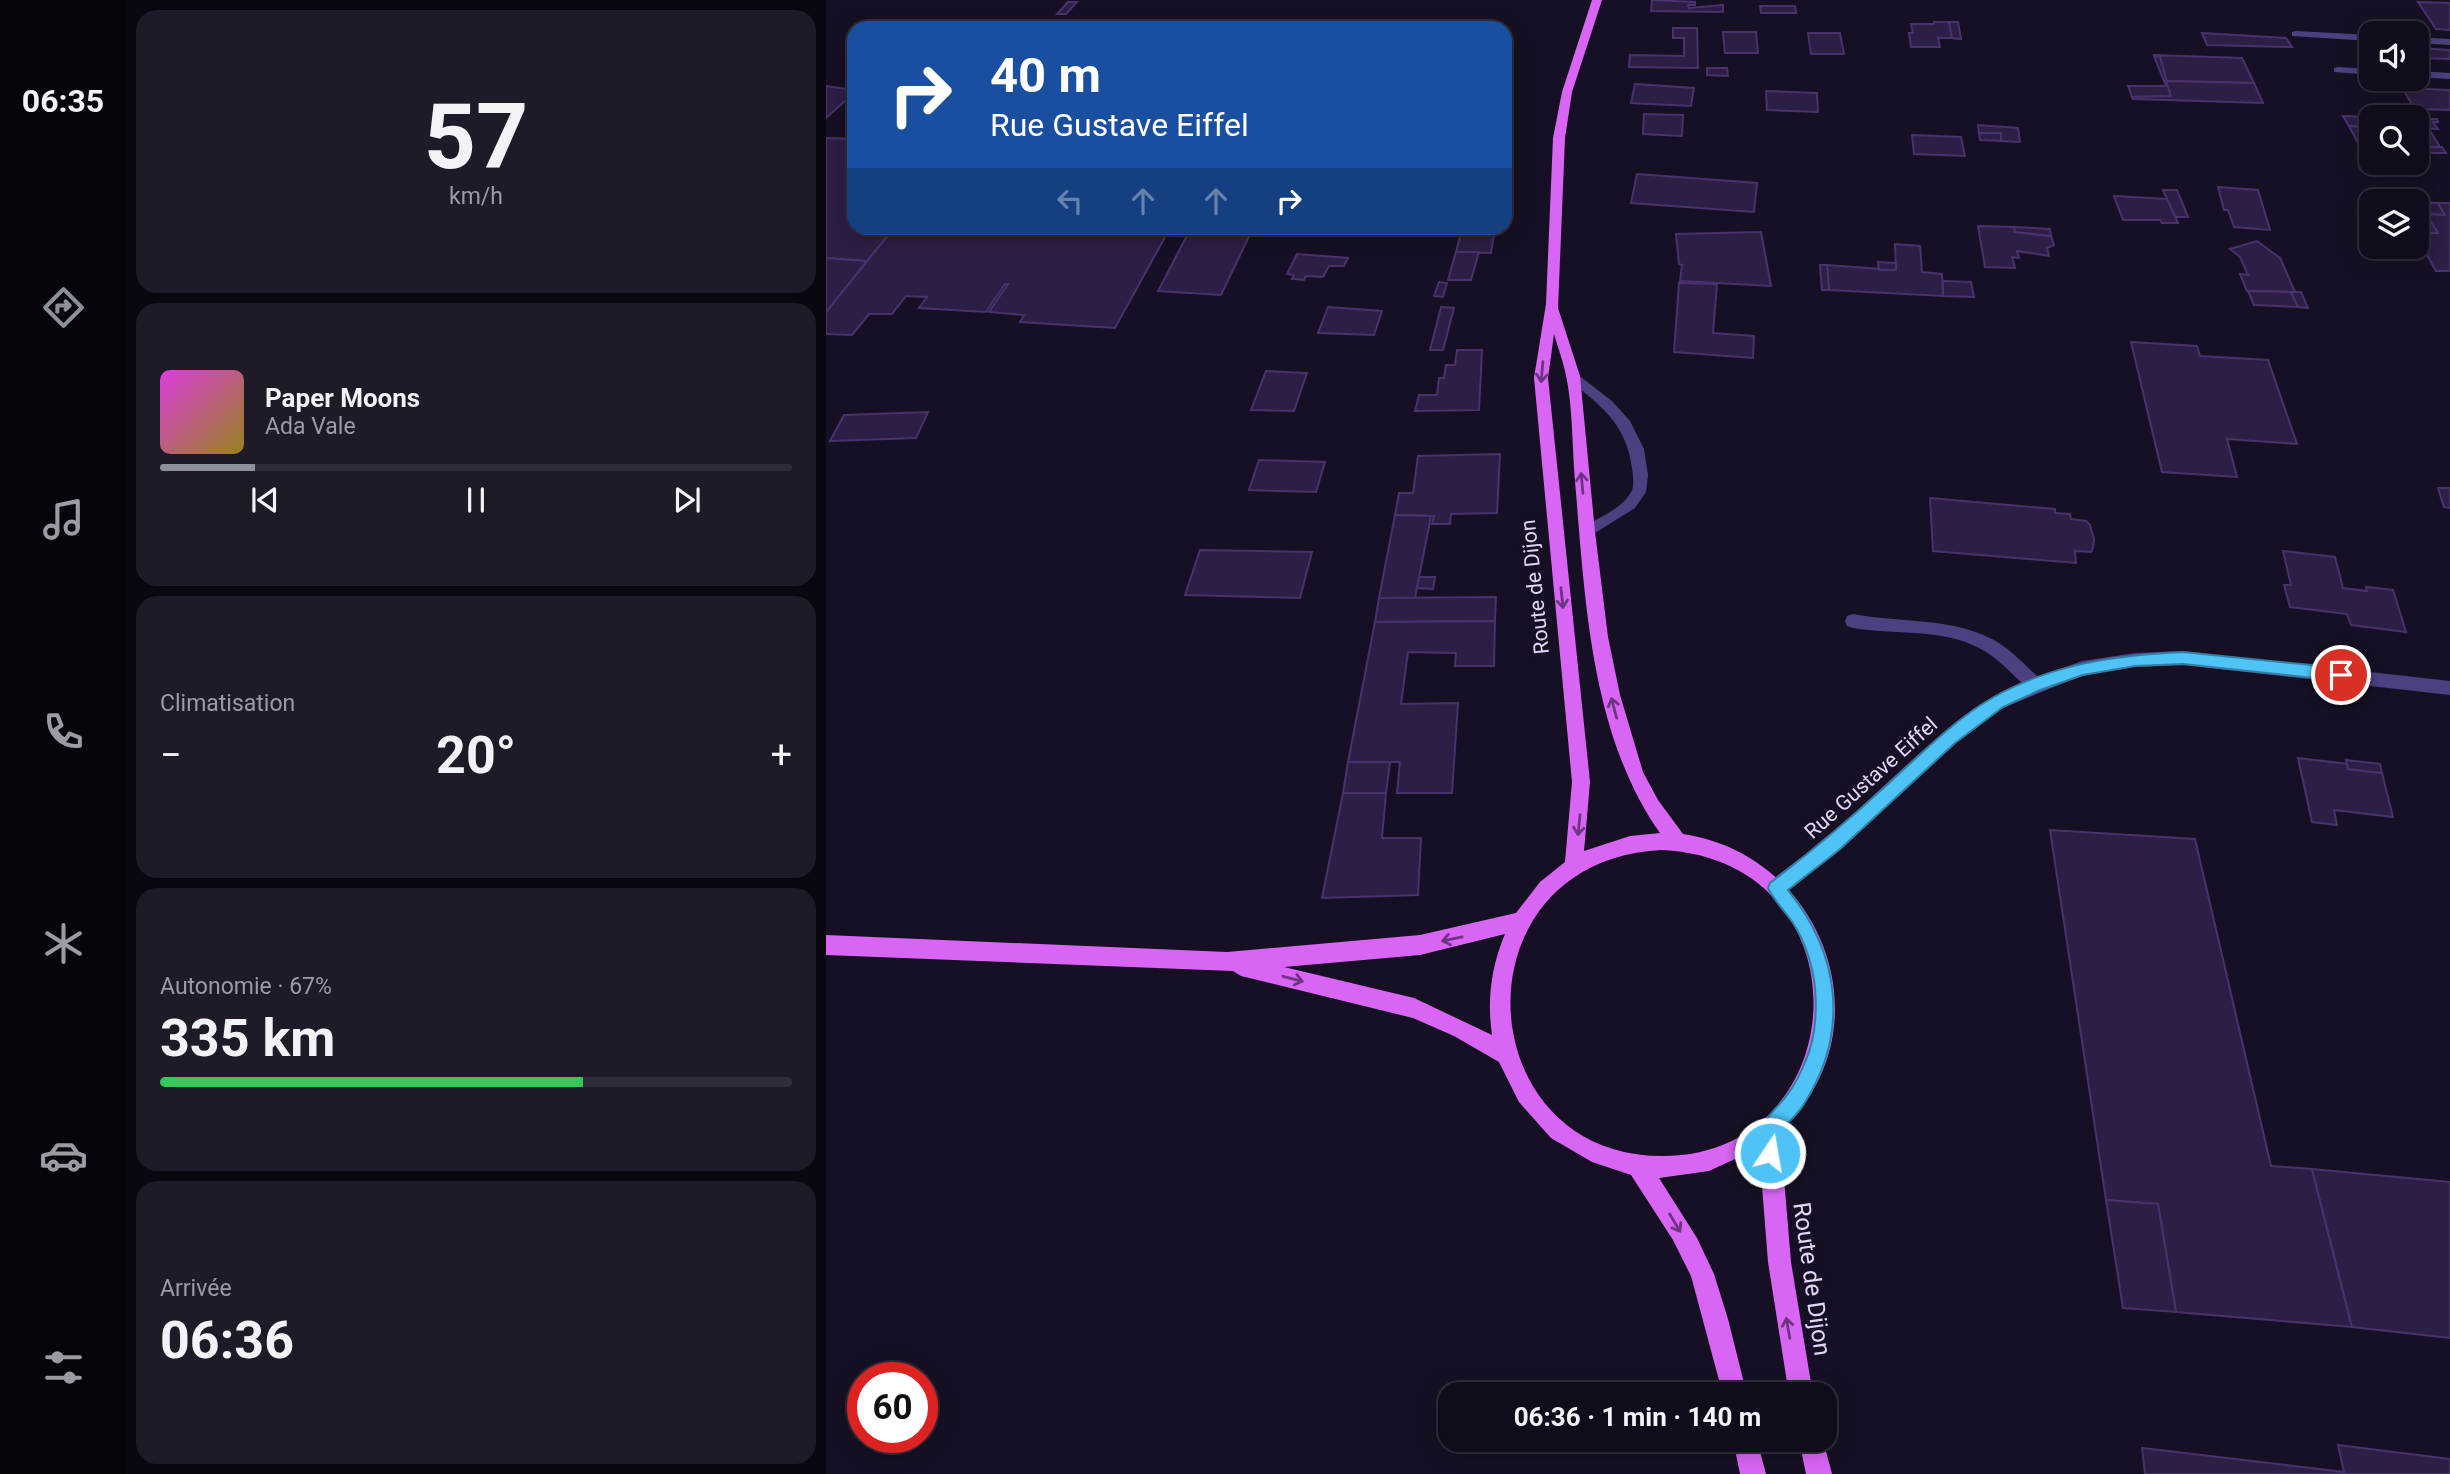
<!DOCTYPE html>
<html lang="fr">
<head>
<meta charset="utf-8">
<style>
  :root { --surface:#110c1b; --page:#1e1a28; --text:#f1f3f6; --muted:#9c9ba3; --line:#302c3a; --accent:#8c9099 }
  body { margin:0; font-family:Roboto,sans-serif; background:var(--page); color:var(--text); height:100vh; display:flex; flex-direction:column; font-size:26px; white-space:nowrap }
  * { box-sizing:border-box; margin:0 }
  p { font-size:23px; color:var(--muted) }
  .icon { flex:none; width:38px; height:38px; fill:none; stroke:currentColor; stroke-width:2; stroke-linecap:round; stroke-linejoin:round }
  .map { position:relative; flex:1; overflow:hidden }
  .side { display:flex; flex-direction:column; gap:10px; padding:10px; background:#09070f; width:700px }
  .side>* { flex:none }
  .banner { position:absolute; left:21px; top:21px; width:665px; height:214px; border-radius:21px; box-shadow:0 4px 18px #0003,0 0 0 2px var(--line); background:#1a4fa0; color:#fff; overflow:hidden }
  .fabs { position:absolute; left:1533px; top:21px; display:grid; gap:14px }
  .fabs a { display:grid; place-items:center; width:70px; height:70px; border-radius:14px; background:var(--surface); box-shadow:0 4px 18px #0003,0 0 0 2px var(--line); font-size:35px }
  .speed { position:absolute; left:21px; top:1362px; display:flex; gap:14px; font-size:35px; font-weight:700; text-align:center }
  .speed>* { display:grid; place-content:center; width:91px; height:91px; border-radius:50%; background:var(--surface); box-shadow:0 4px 18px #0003,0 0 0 2px var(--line); line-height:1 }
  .speed .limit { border:10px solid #d22; background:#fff; color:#111 }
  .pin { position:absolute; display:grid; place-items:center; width:60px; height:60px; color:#fff; margin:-30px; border:4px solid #fff; border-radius:50%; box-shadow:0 2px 7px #0007 }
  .me { position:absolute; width:77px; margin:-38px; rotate:12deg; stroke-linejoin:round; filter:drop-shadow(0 0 5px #0008) }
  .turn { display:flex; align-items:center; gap:24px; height:147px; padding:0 28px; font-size:32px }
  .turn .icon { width:91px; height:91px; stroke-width:2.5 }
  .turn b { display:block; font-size:49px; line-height:60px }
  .lanes { display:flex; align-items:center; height:66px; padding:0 28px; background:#0003; justify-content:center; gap:35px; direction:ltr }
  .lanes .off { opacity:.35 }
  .big { font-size:52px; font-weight:700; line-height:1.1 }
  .side .widget { flex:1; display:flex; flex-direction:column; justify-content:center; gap:10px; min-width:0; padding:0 24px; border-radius:21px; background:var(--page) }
  .side .dial { align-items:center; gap:0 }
  .dial b { font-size:91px; line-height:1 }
  .song { display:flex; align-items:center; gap:21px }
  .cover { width:84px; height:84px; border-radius:10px; background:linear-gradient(135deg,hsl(300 70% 55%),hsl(50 70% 35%)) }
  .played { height:7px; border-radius:4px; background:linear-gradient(90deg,var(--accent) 15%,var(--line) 15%) }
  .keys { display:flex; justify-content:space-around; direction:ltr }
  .heat { display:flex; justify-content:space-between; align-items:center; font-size:38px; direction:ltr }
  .charge { height:10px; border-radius:5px; background:linear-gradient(90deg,#34c759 67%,var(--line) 0) }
  .trip { position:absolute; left:612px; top:1382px; width:399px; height:70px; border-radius:21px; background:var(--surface); box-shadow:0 4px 18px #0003,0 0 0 2px var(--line); font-weight:700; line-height:70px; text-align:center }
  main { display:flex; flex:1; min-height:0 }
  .menu { display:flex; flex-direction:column; width:126px; justify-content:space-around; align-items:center; background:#07050b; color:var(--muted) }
  .menu .icon { width:49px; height:49px }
  .menu .active { color:var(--accent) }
  .menu b { font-size:32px; color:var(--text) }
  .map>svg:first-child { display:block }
  .building { fill:#2c1e44; stroke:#49316e; stroke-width:2 }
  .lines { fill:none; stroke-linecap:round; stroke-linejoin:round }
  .service { fill:#4d3f80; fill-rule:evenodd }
  .minor { fill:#4d3f80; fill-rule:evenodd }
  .primary { fill:#d965f4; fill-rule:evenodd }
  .oneway { stroke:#6e3682 }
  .route { fill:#4fc3f7; stroke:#337fa1; stroke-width:2 }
  .labels { text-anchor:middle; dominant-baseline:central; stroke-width:6; stroke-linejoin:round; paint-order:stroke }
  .street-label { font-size:21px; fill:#e2d6fc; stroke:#171024 }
  .near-street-label { font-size:24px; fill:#e2d6fc; stroke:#171024 }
</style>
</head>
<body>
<main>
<nav class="menu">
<b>06:35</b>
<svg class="icon active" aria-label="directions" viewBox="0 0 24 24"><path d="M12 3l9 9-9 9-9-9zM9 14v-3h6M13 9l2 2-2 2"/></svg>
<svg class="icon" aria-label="music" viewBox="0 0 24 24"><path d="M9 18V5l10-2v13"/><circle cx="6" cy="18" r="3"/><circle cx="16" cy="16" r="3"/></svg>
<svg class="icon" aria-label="phone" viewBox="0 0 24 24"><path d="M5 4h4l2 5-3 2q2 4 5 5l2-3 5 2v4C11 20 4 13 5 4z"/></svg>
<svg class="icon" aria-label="climate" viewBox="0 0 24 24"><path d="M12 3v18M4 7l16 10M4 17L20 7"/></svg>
<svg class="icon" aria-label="car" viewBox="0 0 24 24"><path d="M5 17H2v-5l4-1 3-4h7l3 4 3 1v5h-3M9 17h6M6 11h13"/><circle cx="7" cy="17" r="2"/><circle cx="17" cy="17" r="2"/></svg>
<svg class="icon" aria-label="filters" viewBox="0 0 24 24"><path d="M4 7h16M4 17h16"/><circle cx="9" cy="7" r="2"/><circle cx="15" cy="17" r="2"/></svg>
</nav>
<section class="side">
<div class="widget dial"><b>57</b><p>km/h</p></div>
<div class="widget">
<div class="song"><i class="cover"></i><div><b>Paper Moons</b><p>Ada Vale</p></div></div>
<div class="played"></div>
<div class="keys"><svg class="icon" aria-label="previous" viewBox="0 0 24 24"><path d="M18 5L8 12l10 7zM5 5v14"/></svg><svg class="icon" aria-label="pause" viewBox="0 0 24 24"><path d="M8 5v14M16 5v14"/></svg><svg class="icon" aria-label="next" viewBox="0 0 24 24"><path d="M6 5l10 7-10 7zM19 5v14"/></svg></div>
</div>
<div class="widget"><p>Climatisation</p>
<div class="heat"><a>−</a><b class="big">20°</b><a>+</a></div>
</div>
<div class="widget"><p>Autonomie · 67%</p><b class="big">335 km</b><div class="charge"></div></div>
<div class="widget"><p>Arrivée</p><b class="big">06:36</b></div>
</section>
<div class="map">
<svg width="1624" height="1474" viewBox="0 0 1624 1474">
  <rect width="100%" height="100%" fill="#171024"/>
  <g class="building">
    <path d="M826 0 869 2V5H862L863 8 897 5V12L825 11Z"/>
    <path d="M242 2H251L240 14H231Z"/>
    <path d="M1592 2 1624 3V30L1610 29Z"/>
    <path d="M934 6H969L970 13H935Z"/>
    <path d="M1108 22H1123L1126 38H1112L1114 47H1085L1083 33H1087L1085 24H1108Z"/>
    <path d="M1123 22H1132L1135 39 1126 38Z"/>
    <path d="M847 28H871L872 68 803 67 804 55 858 56V38H847Z"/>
    <path d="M897 32H930L932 53H899Z"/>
    <path d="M982 33H1014L1018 54H985Z"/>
    <path d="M1376 33 1460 38 1466 47 1381 45Z"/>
    <path d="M1591 48 1624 50V59L1594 58Z"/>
    <path d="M1327 55 1416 58 1428 83 1340 81 1334 57Z"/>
    <path d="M1328 56 1334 57 1345 96 1306 97 1302 86H1340Z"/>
    <path d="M881 68H901L902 76 881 75Z"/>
    <path d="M1340 81 1428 83 1437 103 1307 99 1306 97 1345 96Z"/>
    <path d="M809 84 868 88 865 106 805 103Z"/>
    <path d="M0 86 28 90V93L0 118Z"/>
    <path d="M1576 88 1624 90V110L1589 109Z"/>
    <path d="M940 91 991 93 992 112 941 110Z"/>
    <path d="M818 114 857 115 856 136 817 134Z"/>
    <path d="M1517 116 1548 117H1545V127L1523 126Z"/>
    <path d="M1591 119H1611L1612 122H1607L1612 129 1591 128Z"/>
    <path d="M1152 125 1192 128 1194 142 1175 141V133H1153Z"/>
    <path d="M1523 126 1545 127V147H1534Z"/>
    <path d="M1591 128 1603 129 1614 147H1591Z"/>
    <path d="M1153 133H1175V141L1154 140Z"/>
    <path d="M1086 135 1135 137 1139 156 1088 154Z"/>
    <path d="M0 138 28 139V228H68L41 261 0 258Z"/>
    <path d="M1591 147H1616L1620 153H1591Z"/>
    <path d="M811 174 931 183 928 212 805 203Z"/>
    <path d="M1392 187 1432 190 1444 230 1408 227 1402 210H1398Z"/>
    <path d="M1337 190H1351L1362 217H1349Z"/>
    <path d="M1288 196 1341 199 1352 223H1336L1334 220H1297Z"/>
    <path d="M1591 202 1612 203 1619 215 1600 214 1612 233H1595L1591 225Z"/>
    <path d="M1612 203H1624V271H1610L1591 237 1595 233H1612L1600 214 1619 215Z"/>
    <path d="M1152 226 1188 227 1189 232 1225 236 1228 245 1221 248 1223 256 1191 251 1193 258 1186 257 1189 268 1159 267Z"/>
    <path d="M1188 227 1224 229 1225 236 1189 232Z"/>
    <path d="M68 228H344L289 328 194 322 198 315 163 312 182 284H179L160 312 93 308 101 297 80 296 66 314H43L26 335 0 334V312Z"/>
    <path d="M365 228H427L395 295 332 291Z"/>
    <path d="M645 228H669L665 253 630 252 635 232H644Z"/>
    <path d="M935 232 945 286 854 281 856 265 853 264 850 234Z"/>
    <path d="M1431 241 1454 258 1469 292 1421 291 1414 274 1422 275 1414 257 1404 249Z"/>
    <path d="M1069 244 1094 246 1096 272 1116 274 1117 296 1003 290 1001 265 1070 270Z"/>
    <path d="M630 252H653L645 280H622Z"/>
    <path d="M471 254 522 258 518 266H503L497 277 480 276 478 280 466 279 468 275 461 274Z"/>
    <path d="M0 258 41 261 0 312Z"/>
    <path d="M1052 262 1070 263V270H1053Z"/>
    <path d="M994 265H1001L1003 290H996Z"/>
    <path d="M1117 281 1145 282 1148 297 1117 296Z"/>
    <path d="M613 282 621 283 617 297 608 296Z"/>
    <path d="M853 283 891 284 887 333 928 336 927 358 848 352Z"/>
    <path d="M1422 291 1465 292 1472 307 1428 305Z"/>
    <path d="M1465 292H1475L1482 308 1472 307Z"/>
    <path d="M502 307 556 311 548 335 492 333Z"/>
    <path d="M615 307 628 308 617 350H604Z"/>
    <path d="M1305 342 1371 346 1374 356 1442 360 1471 444 1401 439 1411 477 1336 472Z"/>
    <path d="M631 350H656L653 410 589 411 593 395H611L613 378H618L620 365H629Z"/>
    <path d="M440 371 481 373 468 411 425 410Z"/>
    <path d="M102 412 90 438 4 441 18 415Z"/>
    <path d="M674 454 671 513 625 514 624 524H606L608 516 569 515 573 493H587L592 456Z"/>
    <path d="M433 460 499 462 490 492 423 490Z"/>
    <path d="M1612 488H1624V508L1618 507Z"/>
    <path d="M1104 498 1229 509V513L1244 514 1245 519 1260 521 1264 525 1268 539 1267 548 1265 552 1249 551 1250 563 1107 551Z"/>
    <path d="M569 515 605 516 589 598H553Z"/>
    <path d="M374 550 486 552 474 598 359 595Z"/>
    <path d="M1457 551 1509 557 1517 588 1541 591 1540 587 1567 590 1580 632 1525 625 1521 614 1464 607 1458 585H1465Z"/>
    <path d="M593 577H609L607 589 591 588Z"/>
    <path d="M670 597 669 621 549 622 553 598Z"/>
    <path d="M669 621 668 666H629L630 653 582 652 575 704 632 703 626 793H571L574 762H522L549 622Z"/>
    <path d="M1472 758 1522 764V769L1556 773 1567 817 1508 810 1511 825 1486 822Z"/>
    <path d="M1520 760 1554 764 1556 773 1522 769Z"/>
    <path d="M522 762H564L560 793H517Z"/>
    <path d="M517 793H560L556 838H595L592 895 496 898Z"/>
    <path d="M1224 830 1369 839 1445 1166 1486 1169 1526 1327 1350 1312 1332 1204 1280 1200Z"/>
    <path d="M1486 1169 1624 1182V1338L1526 1327Z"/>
    <path d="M1280 1200 1332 1204 1350 1312 1297 1308Z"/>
    <path d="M1512 1445 1624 1459V1474H1319L1316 1448 1518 1472Z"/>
  </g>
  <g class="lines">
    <g class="service">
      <path d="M1470 31 1545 35V41L1466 36V32Z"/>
      <path d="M1591 37 1624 39V45L1591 43Z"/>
      <path d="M1512 67 1545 69V75L1508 72V68Z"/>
      <path d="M1591 71 1624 73V79L1591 77Z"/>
    </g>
    <g class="minor">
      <path d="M747 371 786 401 804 421 818 449 822 475 820 492 809 508 761 538 753 532 756 528C771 518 794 510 804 494 809 487 807 476 806 468 800 423 775 406 742 379L740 376Z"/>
      <path d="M1027 614C1073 623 1123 617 1166 639 1183 648 1197 663 1212 677L1256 661 1309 653 1357 651 1624 681V695L1357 665 1309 667 1257 675 1177 708 1130 743 1014 850 950 897 943 894 940 888 943 882C963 866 984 852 1003 836 1065 782 1121 718 1196 683 1183 671 1170 657 1155 649 1117 628 1068 635 1027 628L1021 626 1019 621 1021 616Z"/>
    </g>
    <g class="primary">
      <path d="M766 0H776L746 92 739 138 732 308 754 376 769 532 782 637 794 695 817 772 832 800 857 834C999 855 1063 1031 954 1131L965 1262 987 1395H963L942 1262 933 1148 883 1171 833 1178 871 1238 888 1274 902 1319 921 1395H897L865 1276 847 1240 805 1175 766 1162 725 1138 693 1102 673 1062 628 1036 587 1018 415 976 407 971 0 955V935L401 952 594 935 690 913 714 882 739 862 746 782 708 378 720 304 727 138 736 92ZM728 334C732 348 737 361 740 375 747 409 746 446 749 481 759 598 764 734 834 833L804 836 758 851 764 782 722 378ZM836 850C1045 860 1031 1156 836 1156 641 1156 627 860 836 850ZM679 934C665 967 661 1000 666 1035L588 998 458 967 594 955Z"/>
      <path d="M907 1440H931L940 1474H914Z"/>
      <path d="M973 1440H997L1006 1474H980Z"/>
    </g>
  </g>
  <defs><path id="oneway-shaft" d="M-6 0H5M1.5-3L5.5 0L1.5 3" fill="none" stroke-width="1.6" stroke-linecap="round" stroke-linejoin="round" transform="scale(1.75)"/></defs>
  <g class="oneway">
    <use href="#oneway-shaft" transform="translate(716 372) rotate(95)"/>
    <use href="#oneway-shaft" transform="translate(756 483) rotate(-95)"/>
    <use href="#oneway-shaft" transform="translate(736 598) rotate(84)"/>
    <use href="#oneway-shaft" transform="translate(788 708) rotate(-105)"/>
    <use href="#oneway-shaft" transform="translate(753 825) rotate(96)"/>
    <use href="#oneway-shaft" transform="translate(626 939) rotate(168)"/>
    <use href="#oneway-shaft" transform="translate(467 979) rotate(14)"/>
    <use href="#oneway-shaft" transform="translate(849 1223) rotate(59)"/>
    <use href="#oneway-shaft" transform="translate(962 1328) rotate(-100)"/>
  </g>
  <path class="route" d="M1357 652 1515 668 1522 675 1515 681 1357 664 1309 666 1257 675 1214 690 1177 707 1129 743 1013 850 962 890C1014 954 1024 1032 978 1104 972 1114 962 1123 953 1132L954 1153 951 1160 944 1162 937 1160C923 1124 947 1116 964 1091 970 1082 975 1072 979 1062 989 1040 991 1012 989 988 987 967 979 941 967 923 959 911 948 901 942 888L944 883C986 851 1025 818 1063 783 1096 753 1128 720 1166 698 1225 664 1291 655 1357 652Z"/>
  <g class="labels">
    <g class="street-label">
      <text transform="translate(709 587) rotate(-96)">Route de Dijon</text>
      <text transform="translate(1045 778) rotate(-42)">Rue Gustave Eiffel</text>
    </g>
    <g class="near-street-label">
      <text transform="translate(986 1279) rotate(82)">Route de Dijon</text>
    </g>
  </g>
</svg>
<div class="fabs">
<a><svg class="icon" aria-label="sound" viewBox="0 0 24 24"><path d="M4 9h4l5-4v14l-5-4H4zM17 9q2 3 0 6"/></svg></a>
<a><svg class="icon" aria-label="search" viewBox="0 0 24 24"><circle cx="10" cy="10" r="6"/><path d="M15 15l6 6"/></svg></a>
<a><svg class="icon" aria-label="layers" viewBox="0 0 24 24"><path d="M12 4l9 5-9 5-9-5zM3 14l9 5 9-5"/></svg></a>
</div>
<div class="speed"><div class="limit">60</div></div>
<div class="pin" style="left:1515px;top:675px;background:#d93025"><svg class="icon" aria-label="arrive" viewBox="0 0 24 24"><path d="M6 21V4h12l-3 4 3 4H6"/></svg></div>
<svg class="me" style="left:944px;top:1153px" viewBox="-20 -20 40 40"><circle r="17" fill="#4fc3f7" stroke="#fff" stroke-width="3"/><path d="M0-11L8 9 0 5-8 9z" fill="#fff"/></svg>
<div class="trip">06:36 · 1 min · 140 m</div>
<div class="banner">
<div class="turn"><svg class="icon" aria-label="right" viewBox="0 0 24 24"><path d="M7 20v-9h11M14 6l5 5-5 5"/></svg><div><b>40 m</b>Rue Gustave Eiffel</div></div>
<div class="lanes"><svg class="icon off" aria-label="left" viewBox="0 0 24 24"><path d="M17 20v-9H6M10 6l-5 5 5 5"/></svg><svg class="icon off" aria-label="ahead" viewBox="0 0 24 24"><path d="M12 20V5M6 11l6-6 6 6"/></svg><svg class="icon off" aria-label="ahead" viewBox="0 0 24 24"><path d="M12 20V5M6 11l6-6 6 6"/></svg><svg class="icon" aria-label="right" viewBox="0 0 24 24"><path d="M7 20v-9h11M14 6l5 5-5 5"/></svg></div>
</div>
</div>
</main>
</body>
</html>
